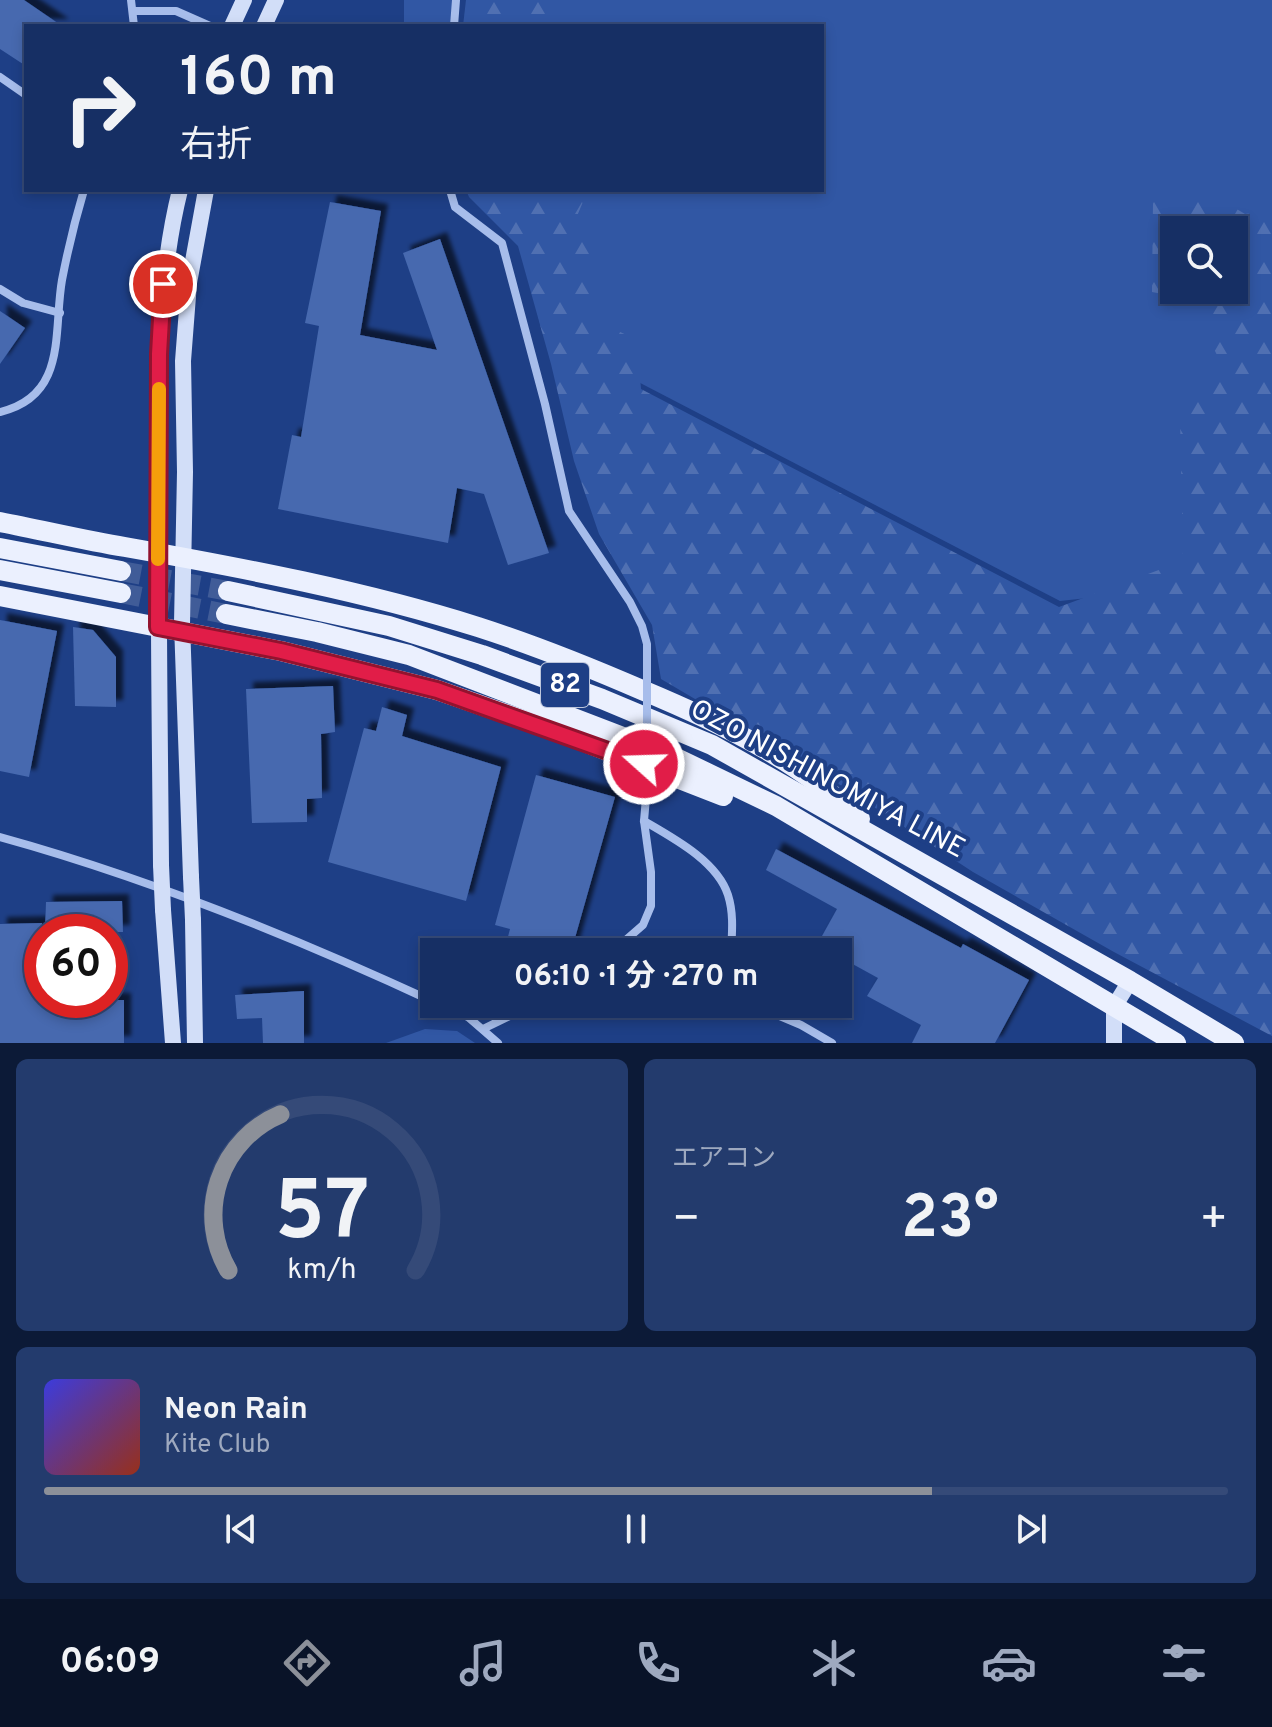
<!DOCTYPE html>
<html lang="ja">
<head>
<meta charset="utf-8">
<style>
  :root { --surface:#162f64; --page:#233b6d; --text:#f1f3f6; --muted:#9ea9bf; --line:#354a78; --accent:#8c9099 }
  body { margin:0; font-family:Overpass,"Noto Sans JP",sans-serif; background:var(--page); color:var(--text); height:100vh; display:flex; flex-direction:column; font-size:30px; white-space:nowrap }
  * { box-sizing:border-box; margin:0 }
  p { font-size:26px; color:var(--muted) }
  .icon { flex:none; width:44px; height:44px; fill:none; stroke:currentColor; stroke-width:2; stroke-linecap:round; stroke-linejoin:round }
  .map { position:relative; height:1043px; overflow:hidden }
  .sheet { display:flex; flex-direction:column; gap:16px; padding:16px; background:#0c1a37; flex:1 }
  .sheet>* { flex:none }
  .hud { position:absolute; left:24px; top:24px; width:800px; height:168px; border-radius:0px; box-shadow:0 4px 12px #0003,0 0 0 2px var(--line); background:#162f64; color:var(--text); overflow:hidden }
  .tools { position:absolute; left:1160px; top:216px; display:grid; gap:16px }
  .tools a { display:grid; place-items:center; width:88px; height:88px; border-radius:0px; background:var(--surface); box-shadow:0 4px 12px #0003,0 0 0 2px var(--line); font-size:40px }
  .speed { position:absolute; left:24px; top:914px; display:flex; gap:16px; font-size:40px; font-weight:700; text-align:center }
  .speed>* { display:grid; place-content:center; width:104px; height:104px; border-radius:50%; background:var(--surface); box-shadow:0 4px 12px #0003,0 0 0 2px var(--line); line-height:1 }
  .speed .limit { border:12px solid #d22; background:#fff; color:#111 }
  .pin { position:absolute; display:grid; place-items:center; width:68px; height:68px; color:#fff; margin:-34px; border:4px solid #fff; border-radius:50%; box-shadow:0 2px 8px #0007 }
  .me { position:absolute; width:88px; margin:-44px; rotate:290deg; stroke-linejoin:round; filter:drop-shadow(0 0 6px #0008) }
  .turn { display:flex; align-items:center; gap:28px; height:168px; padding:0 24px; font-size:36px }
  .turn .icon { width:104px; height:104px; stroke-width:2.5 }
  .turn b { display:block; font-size:56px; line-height:68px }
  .big { font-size:60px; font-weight:700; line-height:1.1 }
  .sheet .widget { flex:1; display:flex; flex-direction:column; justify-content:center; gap:12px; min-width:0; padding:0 28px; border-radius:12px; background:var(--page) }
  .sheet .dial { align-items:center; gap:0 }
  .dial svg { height:208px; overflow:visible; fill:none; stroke:var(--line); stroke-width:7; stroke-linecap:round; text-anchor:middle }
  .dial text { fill:var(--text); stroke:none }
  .song { display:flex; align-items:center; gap:24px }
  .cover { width:96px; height:96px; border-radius:12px; background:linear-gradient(135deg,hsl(240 70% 55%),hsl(10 70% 35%)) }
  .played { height:8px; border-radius:4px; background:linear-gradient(90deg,var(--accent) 75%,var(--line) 75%) }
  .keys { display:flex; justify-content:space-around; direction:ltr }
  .heat { display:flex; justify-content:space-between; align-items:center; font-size:44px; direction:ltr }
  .sheet .tiles { flex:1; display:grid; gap:16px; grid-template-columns:1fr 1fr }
  .widget:last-child { grid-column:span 2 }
  .trip { position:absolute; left:420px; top:938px; width:432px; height:80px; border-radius:0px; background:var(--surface); box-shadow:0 4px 12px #0003,0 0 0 2px var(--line); font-weight:700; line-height:80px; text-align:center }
  .dock { display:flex; height:128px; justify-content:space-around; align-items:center; background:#091328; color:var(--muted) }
  .dock .icon { width:56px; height:56px }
  .dock .on { color:var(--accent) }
  .dock b { font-size:36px; color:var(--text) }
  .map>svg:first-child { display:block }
  .green { fill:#3157a4; fill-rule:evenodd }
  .forest { fill:url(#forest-firs); fill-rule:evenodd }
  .building { fill:#4669af; filter:url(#shadow) }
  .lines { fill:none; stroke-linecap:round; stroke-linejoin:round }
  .primary-tunnel { stroke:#405c98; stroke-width:20; stroke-dasharray:20 10; stroke-linecap:butt }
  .street { stroke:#a7bdeb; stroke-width:8 }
  .secondary { stroke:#d2def8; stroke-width:16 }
  .primary { stroke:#ebf0fe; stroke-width:20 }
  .street-bridge { stroke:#a7bdeb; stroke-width:8 }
  .secondary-bridge { stroke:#d2def8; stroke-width:16 }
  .route-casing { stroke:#92132f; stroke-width:20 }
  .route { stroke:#e11d48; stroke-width:14 }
  .slow { stroke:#f59e0b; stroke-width:14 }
  .labels { text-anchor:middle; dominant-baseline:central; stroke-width:8; stroke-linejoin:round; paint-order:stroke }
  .shield { fill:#1e3f86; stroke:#bcc5db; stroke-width:2 }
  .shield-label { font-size:26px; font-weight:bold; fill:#fff }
  .street-label { font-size:28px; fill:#fff; stroke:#1e3f86 }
</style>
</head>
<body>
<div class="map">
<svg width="1272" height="1043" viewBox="0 0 1272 1043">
  <defs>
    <pattern id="forest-firs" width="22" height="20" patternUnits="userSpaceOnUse" patternTransform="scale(2)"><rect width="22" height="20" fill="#3157a4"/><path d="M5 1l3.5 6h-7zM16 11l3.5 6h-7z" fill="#5070b2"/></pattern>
    <filter id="shadow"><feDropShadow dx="7" dy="-7" stdDeviation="2" flood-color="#0009"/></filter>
  </defs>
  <rect width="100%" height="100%" fill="#1e3f86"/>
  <g class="green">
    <path d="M404 0H453L451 26H404Z"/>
    <path d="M514 0H1272V578L1060 601 542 332 508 190H822V26H513ZM1174 230H1234V290H1174Z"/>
    <path d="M425 1029 457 1031 475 1043H386Z"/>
  </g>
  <g class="forest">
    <path d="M466 0H569L561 26H463Z"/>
    <path d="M466 190H588L577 216 596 246 589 273 595 320 637 340 641 389 1059 607 1183 561 1180 417 1219 359 1189 299 1152 292 1153 202 1215 196 1245 214 1272 211V1036L1114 952 973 872 828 777 661 679 652 625 599 534 574 461 551 364 518 246 469 197ZM1174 230H1234V290H1174Z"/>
  </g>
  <g class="building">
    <path d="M0 0H24L62 26H26V66L0 49Z"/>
    <path d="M330 202 381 211 360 335 437 350 403 253 440 239 549 553 508 565 484 494 457 488 448 543 278 509 292 435 301 437 319 326 305 323Z"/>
    <path d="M0 311 25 328 0 364Z"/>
    <path d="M0 620 57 631 29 777 0 771Z"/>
    <path d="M73 627 93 630 116 657V707L75 706Z"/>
    <path d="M333 686 335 732 321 734 322 798 307 799V822L252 823 246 689Z"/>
    <path d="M382 707 407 715 402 736 501 767 466 901 328 862 364 728 376 731Z"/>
    <path d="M536 775 615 797 571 952H504L510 929 495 925Z"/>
    <path d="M776 849 961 948 963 944 1029 980 995 1043H912L921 1025 867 996 878 978 838 956V952H830L817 945 837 909 766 870Z"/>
    <path d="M122 901 123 932H45L46 902Z"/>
    <path d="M42 923V1000H124V1043H0V924Z"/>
    <path d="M304 991V1043H263L262 1018 237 1019 235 995Z"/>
  </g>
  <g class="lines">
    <g class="primary-tunnel">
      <path d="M121 571 228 591"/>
      <path d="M121 593 226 614"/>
    </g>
    <g class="street">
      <path d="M131 0 134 26"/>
      <path d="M133 11H176L210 26"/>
      <path d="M454 26 456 0"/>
      <path d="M0 77 26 95"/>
      <path d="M450 190 455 207 502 243 545 404 569 511 630 602 642 626 647 644V673"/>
      <path d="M0 289 23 303 60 313"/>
      <path d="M0 412C68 396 53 331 62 280 68 249 75 220 84 190"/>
      <path d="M644 821C673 838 717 861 728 895 734 914 732 933 731 952"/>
      <path d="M0 837C149 878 294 937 434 1002"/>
      <path d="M612 952 643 925 651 906V872L644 821 647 786"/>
      <path d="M439 1004 468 1017 498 1043"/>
      <path d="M751 1004 801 1025 832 1043"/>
      <path d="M483 1029 534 1004"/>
    </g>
    <g class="secondary">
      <path d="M232 26 244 0"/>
      <path d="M264 26 276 0"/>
      <path d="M161 865C160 741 158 617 159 493 160 391 155 290 180 190"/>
      <path d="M191 877 182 624 185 472 183 361 189 283 206 190"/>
      <path d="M163 910 173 1043"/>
      <path d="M193 920 195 1043"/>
      <path d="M1114 1043V1007L1130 981"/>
    </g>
    <g class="primary">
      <path d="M0 522C42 530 83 540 125 547 243 568 364 591 478 627 534 645 589 667 642 690 721 723 798 760 860 819"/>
      <path d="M0 548 121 571"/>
      <path d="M0 570 121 593"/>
      <path d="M228 591 389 626 482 655 602 699 712 745 1130 981 1234 1043"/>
      <path d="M0 596 281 651 437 690 564 734 723 796"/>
      <path d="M226 614 317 632 409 655 670 755 776 806 1176 1043"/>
    </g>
    <path class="street-bridge" d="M647 786V673"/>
    <g class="secondary-bridge">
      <path d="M161 865 163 910"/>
      <path d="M191 877 193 920"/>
    </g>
  </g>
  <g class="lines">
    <defs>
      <path id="route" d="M163 284 159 354 158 627 281 651 437 690 644 764"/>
    </defs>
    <use href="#route" class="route-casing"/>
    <use href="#route" class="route"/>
    <path class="slow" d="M158 559 159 389"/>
  </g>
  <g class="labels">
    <rect class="shield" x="541" y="663" width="48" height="44" rx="6"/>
    <g class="shield-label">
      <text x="565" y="685">82</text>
    </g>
    <g class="street-label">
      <text transform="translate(827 780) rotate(28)">OZO NISHINOMIYA LINE</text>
    </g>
  </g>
</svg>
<div class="tools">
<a><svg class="icon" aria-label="search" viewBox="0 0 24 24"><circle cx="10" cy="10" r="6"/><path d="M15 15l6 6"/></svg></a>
</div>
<div class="speed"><div class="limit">60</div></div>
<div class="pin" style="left:163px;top:284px;background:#d93025"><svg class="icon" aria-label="arrive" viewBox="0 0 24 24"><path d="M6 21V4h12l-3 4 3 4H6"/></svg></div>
<svg class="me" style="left:644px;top:764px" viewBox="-20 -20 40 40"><circle r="17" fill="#e11d48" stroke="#fff" stroke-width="3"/><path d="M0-11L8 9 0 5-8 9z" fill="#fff"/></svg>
<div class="trip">06:10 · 1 分 · 270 m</div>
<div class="hud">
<div class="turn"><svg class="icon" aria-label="right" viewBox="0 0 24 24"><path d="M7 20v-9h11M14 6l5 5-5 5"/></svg><div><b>160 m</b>右折</div></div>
</div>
</div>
<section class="sheet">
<div class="tiles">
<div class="widget dial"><svg viewBox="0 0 100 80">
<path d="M14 69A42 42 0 1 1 86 69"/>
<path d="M14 69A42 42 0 0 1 34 9" stroke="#8c9099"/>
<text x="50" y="56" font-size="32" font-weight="700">57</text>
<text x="50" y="72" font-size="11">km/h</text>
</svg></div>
<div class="widget"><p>エアコン</p>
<div class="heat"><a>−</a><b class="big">23°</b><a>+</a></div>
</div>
<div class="widget">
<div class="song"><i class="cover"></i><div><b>Neon Rain</b><p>Kite Club</p></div></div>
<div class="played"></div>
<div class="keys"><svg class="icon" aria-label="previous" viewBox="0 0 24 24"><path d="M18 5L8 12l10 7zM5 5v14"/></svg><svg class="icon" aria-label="pause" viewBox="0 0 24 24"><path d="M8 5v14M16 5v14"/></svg><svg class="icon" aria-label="next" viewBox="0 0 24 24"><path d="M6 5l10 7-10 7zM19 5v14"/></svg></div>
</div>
</div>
</section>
<nav class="dock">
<b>06:09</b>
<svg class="icon on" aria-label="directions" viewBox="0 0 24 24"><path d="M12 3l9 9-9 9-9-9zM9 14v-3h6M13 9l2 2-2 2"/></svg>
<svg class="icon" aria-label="music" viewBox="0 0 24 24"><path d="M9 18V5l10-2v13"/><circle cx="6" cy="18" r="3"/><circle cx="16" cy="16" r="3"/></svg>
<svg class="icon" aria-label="phone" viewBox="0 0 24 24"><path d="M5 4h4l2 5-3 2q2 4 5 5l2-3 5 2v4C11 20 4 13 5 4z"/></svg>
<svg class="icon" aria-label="climate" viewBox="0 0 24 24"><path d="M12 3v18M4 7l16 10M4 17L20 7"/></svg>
<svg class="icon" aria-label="car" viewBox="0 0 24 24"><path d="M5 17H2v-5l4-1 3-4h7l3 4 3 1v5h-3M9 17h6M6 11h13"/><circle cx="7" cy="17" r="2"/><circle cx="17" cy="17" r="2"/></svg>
<svg class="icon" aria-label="filters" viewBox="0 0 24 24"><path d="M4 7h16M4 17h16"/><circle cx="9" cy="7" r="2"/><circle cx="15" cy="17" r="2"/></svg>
</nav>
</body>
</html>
